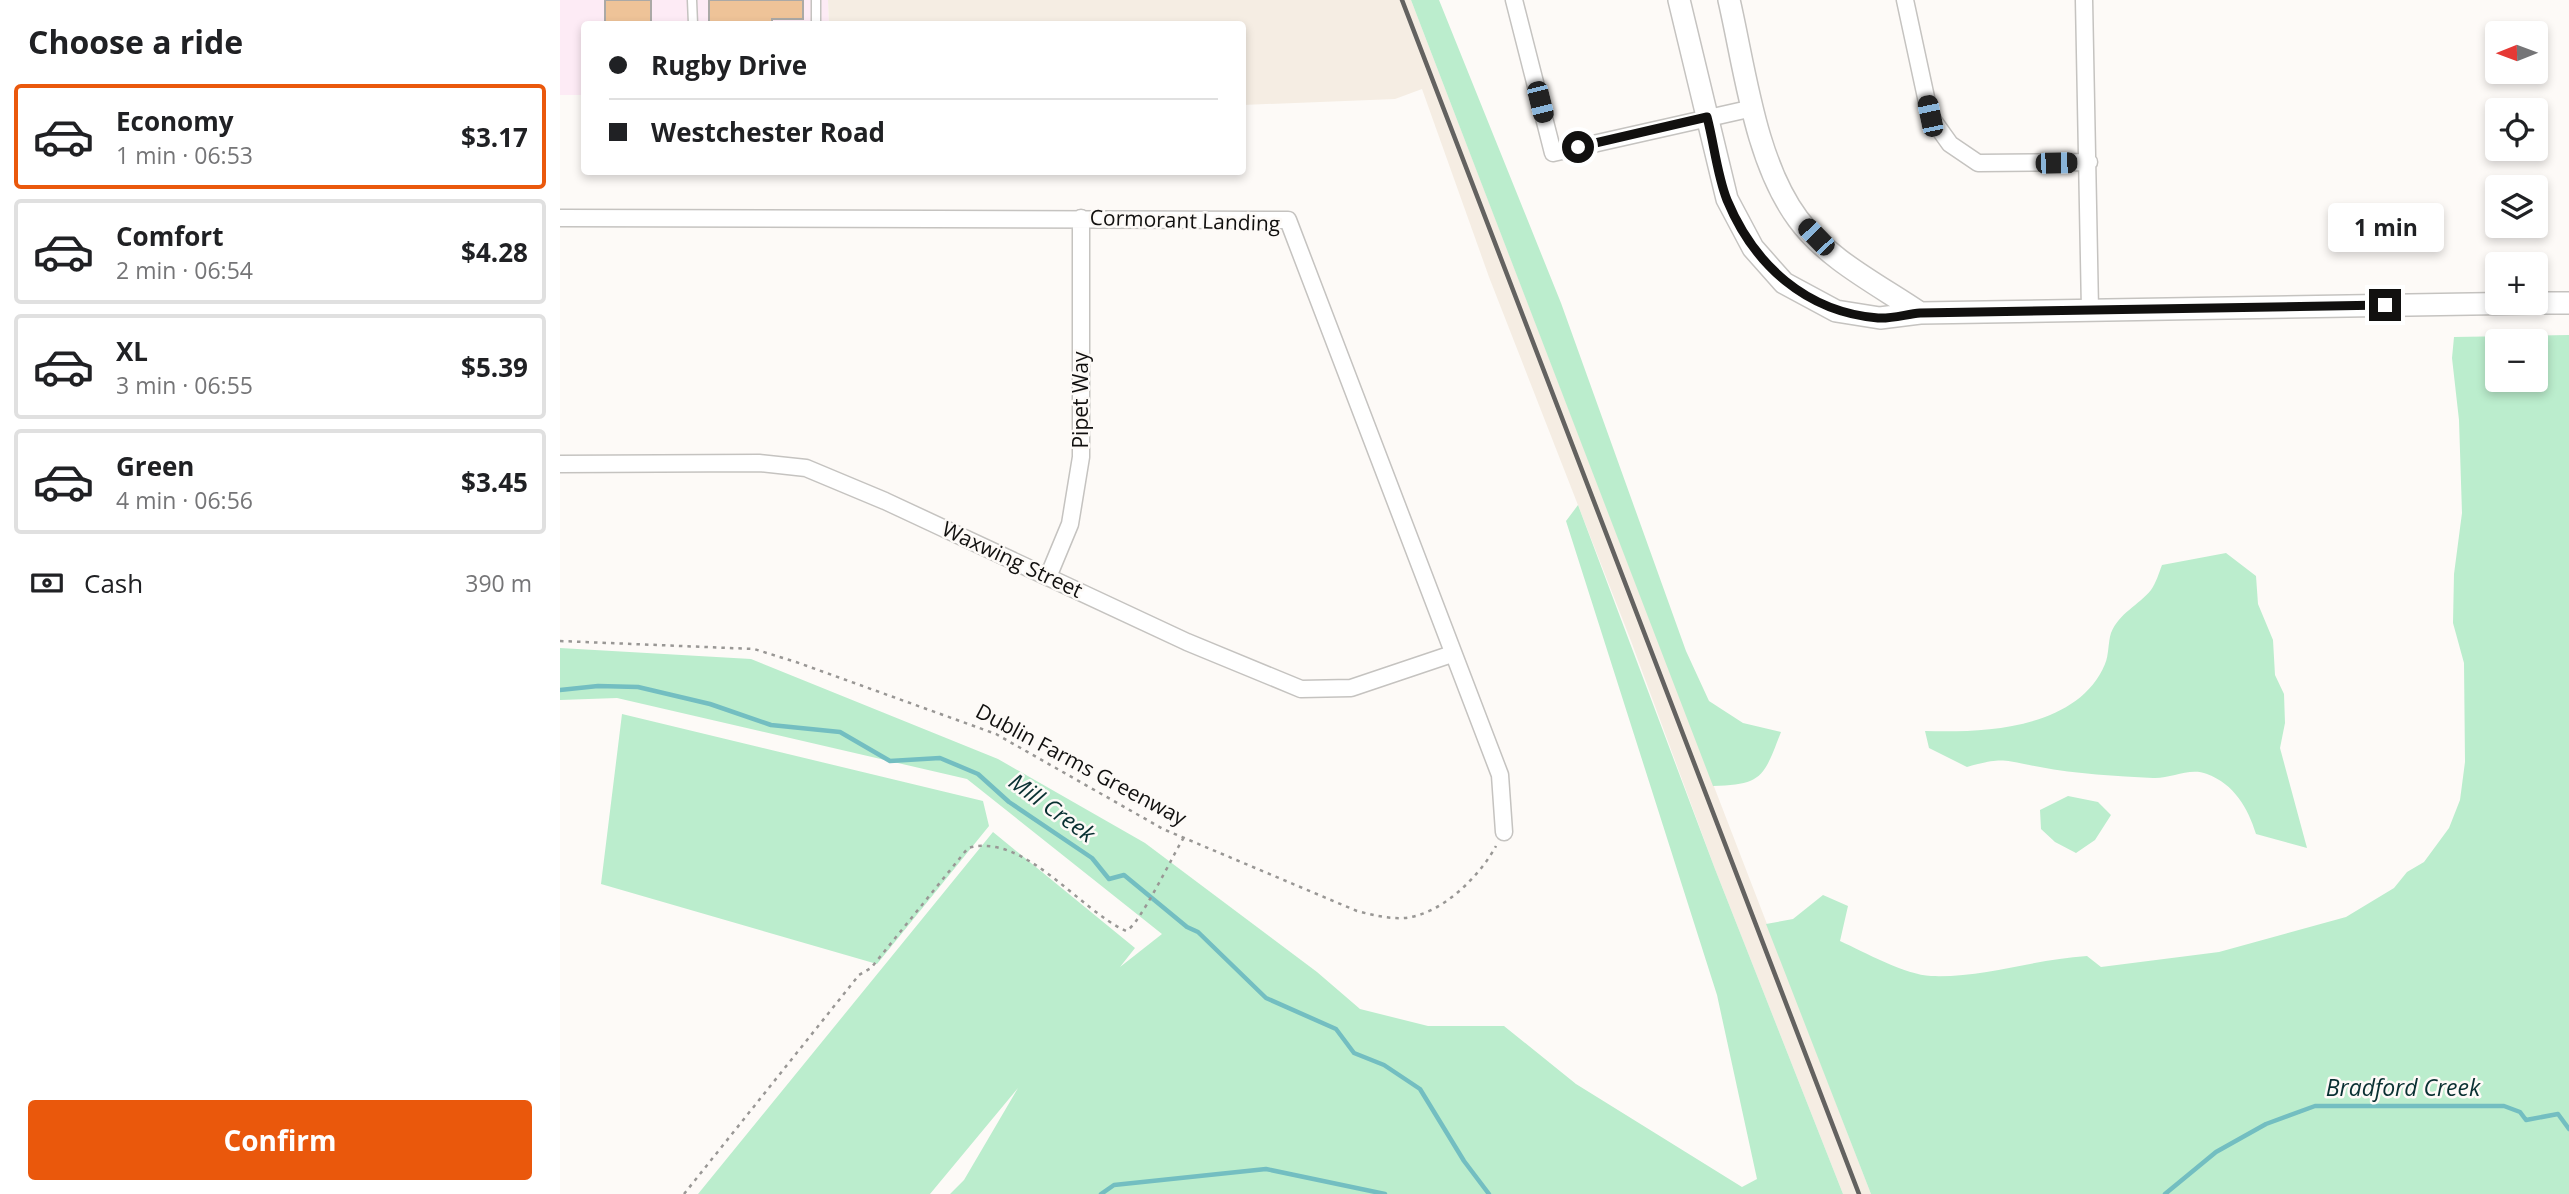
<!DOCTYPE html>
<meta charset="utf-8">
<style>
body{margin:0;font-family:"Open Sans",sans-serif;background:#f6f6f6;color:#202124;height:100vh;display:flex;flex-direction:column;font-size:26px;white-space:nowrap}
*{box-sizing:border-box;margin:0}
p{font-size:23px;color:#757577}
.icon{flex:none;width:38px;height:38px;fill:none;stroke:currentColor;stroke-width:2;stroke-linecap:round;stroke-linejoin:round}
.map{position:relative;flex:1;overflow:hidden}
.details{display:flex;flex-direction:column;background:#fff;width:560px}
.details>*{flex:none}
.guide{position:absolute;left:21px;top:21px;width:665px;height:154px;border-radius:7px;box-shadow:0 4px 10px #0003;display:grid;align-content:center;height:154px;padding:0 28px;background:#fff}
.needle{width:46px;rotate:269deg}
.controls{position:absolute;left:1925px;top:21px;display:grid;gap:14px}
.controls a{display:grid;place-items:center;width:63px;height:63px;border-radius:7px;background:#fff;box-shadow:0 4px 10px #0003;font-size:35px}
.end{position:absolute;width:32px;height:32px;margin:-16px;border:9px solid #11100f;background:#fff;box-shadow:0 0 0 4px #fff}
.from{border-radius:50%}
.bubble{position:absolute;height:49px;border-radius:7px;background:#fff;box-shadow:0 4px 10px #0003;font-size:23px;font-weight:700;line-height:49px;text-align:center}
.car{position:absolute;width:21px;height:42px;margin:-21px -10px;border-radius:9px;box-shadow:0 0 5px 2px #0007;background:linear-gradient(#222 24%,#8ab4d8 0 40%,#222 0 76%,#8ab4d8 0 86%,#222 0)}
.guide b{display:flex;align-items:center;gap:24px;height:66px;font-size:26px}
.guide b+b{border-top:2px solid #e0e0e0}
.guide i{width:18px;height:18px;background:#202124}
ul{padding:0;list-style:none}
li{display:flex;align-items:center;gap:21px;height:105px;margin:0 14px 10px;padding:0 14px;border:4px solid #e0e0e0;border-radius:7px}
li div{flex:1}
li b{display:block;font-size:26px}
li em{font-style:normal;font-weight:700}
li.on{border-color:#ea580c}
li>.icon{width:63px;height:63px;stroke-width:1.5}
h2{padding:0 28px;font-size:32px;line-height:84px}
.pay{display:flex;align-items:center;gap:18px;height:77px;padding:0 28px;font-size:26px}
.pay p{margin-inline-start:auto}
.cta{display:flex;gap:14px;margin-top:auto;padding:14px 28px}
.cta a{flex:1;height:80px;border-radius:7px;background:#ea580c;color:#fff;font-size:28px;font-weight:700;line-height:80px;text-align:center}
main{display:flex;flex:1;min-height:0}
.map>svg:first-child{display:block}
.commercial{fill:#fdebf5}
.built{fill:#f5ede3}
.green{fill:#bbedcd;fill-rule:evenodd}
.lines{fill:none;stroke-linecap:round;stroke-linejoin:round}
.stream{stroke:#73bec1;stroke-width:4.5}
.building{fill:#eec398;stroke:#aba9a6;stroke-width:2}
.service-casing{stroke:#c5c3c0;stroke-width:11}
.minor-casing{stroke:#c5c3c0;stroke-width:19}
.tertiary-casing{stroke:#c5c3c0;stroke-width:24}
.path{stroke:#999795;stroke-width:2.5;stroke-dasharray:3.5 5;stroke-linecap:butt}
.service{stroke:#fff;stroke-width:8}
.minor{stroke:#fff;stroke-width:16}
.tertiary{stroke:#fff;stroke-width:21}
.rail{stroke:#636260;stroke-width:4.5}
.route{stroke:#11100f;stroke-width:9}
.labels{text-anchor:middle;stroke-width:5;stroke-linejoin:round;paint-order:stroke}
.street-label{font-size:21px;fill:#11100f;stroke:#fdfaf7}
.water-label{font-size:23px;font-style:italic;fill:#093032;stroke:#fdfaf7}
</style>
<main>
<section class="details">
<h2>Choose a ride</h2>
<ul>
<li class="on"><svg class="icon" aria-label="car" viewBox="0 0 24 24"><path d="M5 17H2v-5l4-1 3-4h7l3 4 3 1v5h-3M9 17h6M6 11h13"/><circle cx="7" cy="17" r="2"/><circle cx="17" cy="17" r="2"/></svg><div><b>Economy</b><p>1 min · 06:53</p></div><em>$3.17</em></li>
<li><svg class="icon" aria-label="car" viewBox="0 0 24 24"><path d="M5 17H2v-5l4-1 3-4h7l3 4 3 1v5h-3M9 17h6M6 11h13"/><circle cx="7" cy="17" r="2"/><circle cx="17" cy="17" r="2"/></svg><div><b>Comfort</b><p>2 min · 06:54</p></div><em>$4.28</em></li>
<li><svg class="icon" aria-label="car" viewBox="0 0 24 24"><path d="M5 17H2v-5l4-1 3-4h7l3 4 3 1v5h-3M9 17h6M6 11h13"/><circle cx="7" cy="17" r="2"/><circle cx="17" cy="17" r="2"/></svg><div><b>XL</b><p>3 min · 06:55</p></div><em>$5.39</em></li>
<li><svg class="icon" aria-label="car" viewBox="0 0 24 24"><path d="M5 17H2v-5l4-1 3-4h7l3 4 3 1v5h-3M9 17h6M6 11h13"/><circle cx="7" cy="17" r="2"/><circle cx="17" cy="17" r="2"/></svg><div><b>Green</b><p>4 min · 06:56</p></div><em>$3.45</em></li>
</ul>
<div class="pay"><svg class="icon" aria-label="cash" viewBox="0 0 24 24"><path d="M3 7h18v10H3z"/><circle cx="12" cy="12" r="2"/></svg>Cash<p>390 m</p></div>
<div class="cta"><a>Confirm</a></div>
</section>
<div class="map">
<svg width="2009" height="1194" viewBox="0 0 2009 1194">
<rect width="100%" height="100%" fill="#fdfaf7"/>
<!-- commercial -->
<path class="commercial" d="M0,0H268L269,24H24V95H0Z"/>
<!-- built -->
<path class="built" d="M268,0H851L1311,1194H1283L1155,869L1071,641L929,277L862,89L835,99L683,105L682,24H269Z"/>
<!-- green -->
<path class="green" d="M851,0H879L1001,303L1126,651L1149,701L1183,723L1221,732C1204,776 1203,785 1153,786Z
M2009,335V1194H1311L1206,924L1233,919L1263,895L1288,906L1280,941C1304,952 1346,975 1371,976C1424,978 1475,959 1527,956L1541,967L1659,952L1786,917L1834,888L1847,872L1864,862L1889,828L1900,800L1905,762L1904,663L1893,623L1894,574L1902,513L1899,420L1892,358L1894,337ZM1937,341H1976V380H1937Z
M1018,505L1155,869L1283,1194H390L404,1180L458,1088L370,1194H138L433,832L575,948L560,967L602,934L407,779L57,698L0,700V648L191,659L438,759L585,843L757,972L800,1009L868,1026H944L1016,1084L1182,1187L1197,1179L1157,995L1006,521Z
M1666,553L1696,576L1698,604L1713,640L1715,675L1724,694L1725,723L1720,748L1747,848L1696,834C1688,808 1674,784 1647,774C1629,767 1611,779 1593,778C1557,776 1516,774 1480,767C1444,761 1445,756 1407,767L1369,748L1365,731C1424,733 1518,729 1545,664C1549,655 1548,642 1551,633C1559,613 1579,605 1591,590C1596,583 1599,573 1602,565Z
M62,714L423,801L429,826L317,964L41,884Z
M1508,796L1538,802L1551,815L1535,840L1516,853L1495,842L1481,829L1480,810Z"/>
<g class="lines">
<!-- stream -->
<path class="stream" d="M0,690L38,686L78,687L150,704L211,725L280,732L330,761L380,758L418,774L449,802L532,858L549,879L564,875L627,927L638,932L706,998L776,1029L794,1053L824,1065L860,1089L904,1161L929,1194
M541,1194L554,1185L706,1169L825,1194
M1605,1194L1656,1152L1706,1124L1755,1106H1944L1960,1112L1966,1120L1998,1114L2009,1129"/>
</g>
<!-- building -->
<path class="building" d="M45,0H91V24H45Z
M149,0H243V19H212V24H149Z"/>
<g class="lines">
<!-- service casing -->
<g class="service-casing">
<path id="service" d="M132,0L133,24
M256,0V24"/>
</g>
<!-- minor casing -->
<g class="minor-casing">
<path id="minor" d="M954,0L993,153L1193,108
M1345,0L1370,116L1390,144L1418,163L1529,162
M1524,0L1530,310
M0,218L728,220L940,775L944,832
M0,464L199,463L246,468L325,501L627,642L741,689L791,688L892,654
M488,577L510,524L521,457V218"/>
</g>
<!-- tertiary casing -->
<g class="tertiary-casing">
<path id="tertiary" d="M1119,0L1167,199L1193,248L1224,283L1276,311L1320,318L1360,313L1973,303
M1169,0C1185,69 1195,161 1238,219C1268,260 1319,285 1360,313
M1976,303H2009"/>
</g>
<!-- path -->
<path class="path" d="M0,641L194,649L236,662L436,734L603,829L797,911C813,915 828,919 845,918C882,914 919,877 936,846
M124,1194L299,975L311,968L408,848C464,832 518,909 566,931C579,926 613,855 624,837"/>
<!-- service -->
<use href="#service" class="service"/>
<!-- minor -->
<use href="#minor" class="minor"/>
<!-- tertiary -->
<use href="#tertiary" class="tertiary"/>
<!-- rail -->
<path class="rail" d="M842,0L1299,1194"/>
</g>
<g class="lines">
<!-- route -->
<path class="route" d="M1018,147L1147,117C1154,143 1157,175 1167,200C1194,265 1246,312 1318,318C1332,319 1347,314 1360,313L1825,305"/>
</g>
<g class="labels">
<!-- street labels -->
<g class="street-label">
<text transform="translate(625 221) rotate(2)" y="7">Cormorant Landing</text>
<text transform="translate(521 400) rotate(-90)" y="7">Pipet Way</text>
<text transform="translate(452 560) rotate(25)" y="7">Waxwing Street</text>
<text transform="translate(521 765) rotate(28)" y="7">Dublin Farms Greenway</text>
</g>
<!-- water labels -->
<g class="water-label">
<text transform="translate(492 808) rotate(36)" y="8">Mill Creek</text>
<text x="1843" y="1096">Bradford Creek</text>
</g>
</g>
</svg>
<div class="controls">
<a><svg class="needle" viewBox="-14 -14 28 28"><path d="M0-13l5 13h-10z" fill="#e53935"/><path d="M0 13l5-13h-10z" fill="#757577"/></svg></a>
<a><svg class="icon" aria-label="locate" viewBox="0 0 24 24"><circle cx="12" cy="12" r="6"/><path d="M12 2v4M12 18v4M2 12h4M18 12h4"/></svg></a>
<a><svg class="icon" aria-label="layers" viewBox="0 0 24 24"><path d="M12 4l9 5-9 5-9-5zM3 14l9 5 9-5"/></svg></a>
<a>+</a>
<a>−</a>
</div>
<i class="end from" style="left:1018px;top:147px"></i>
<i class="end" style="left:1825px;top:305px"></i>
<div class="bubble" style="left:1768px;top:203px;width:116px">1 min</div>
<i class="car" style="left:980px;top:102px;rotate:166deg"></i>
<i class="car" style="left:1370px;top:116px;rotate:348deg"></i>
<i class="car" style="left:1496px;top:163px;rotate:89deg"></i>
<i class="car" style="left:1256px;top:237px;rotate:316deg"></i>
<div class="guide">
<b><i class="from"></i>Rugby Drive</b>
<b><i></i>Westchester Road</b>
</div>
</div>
</main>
